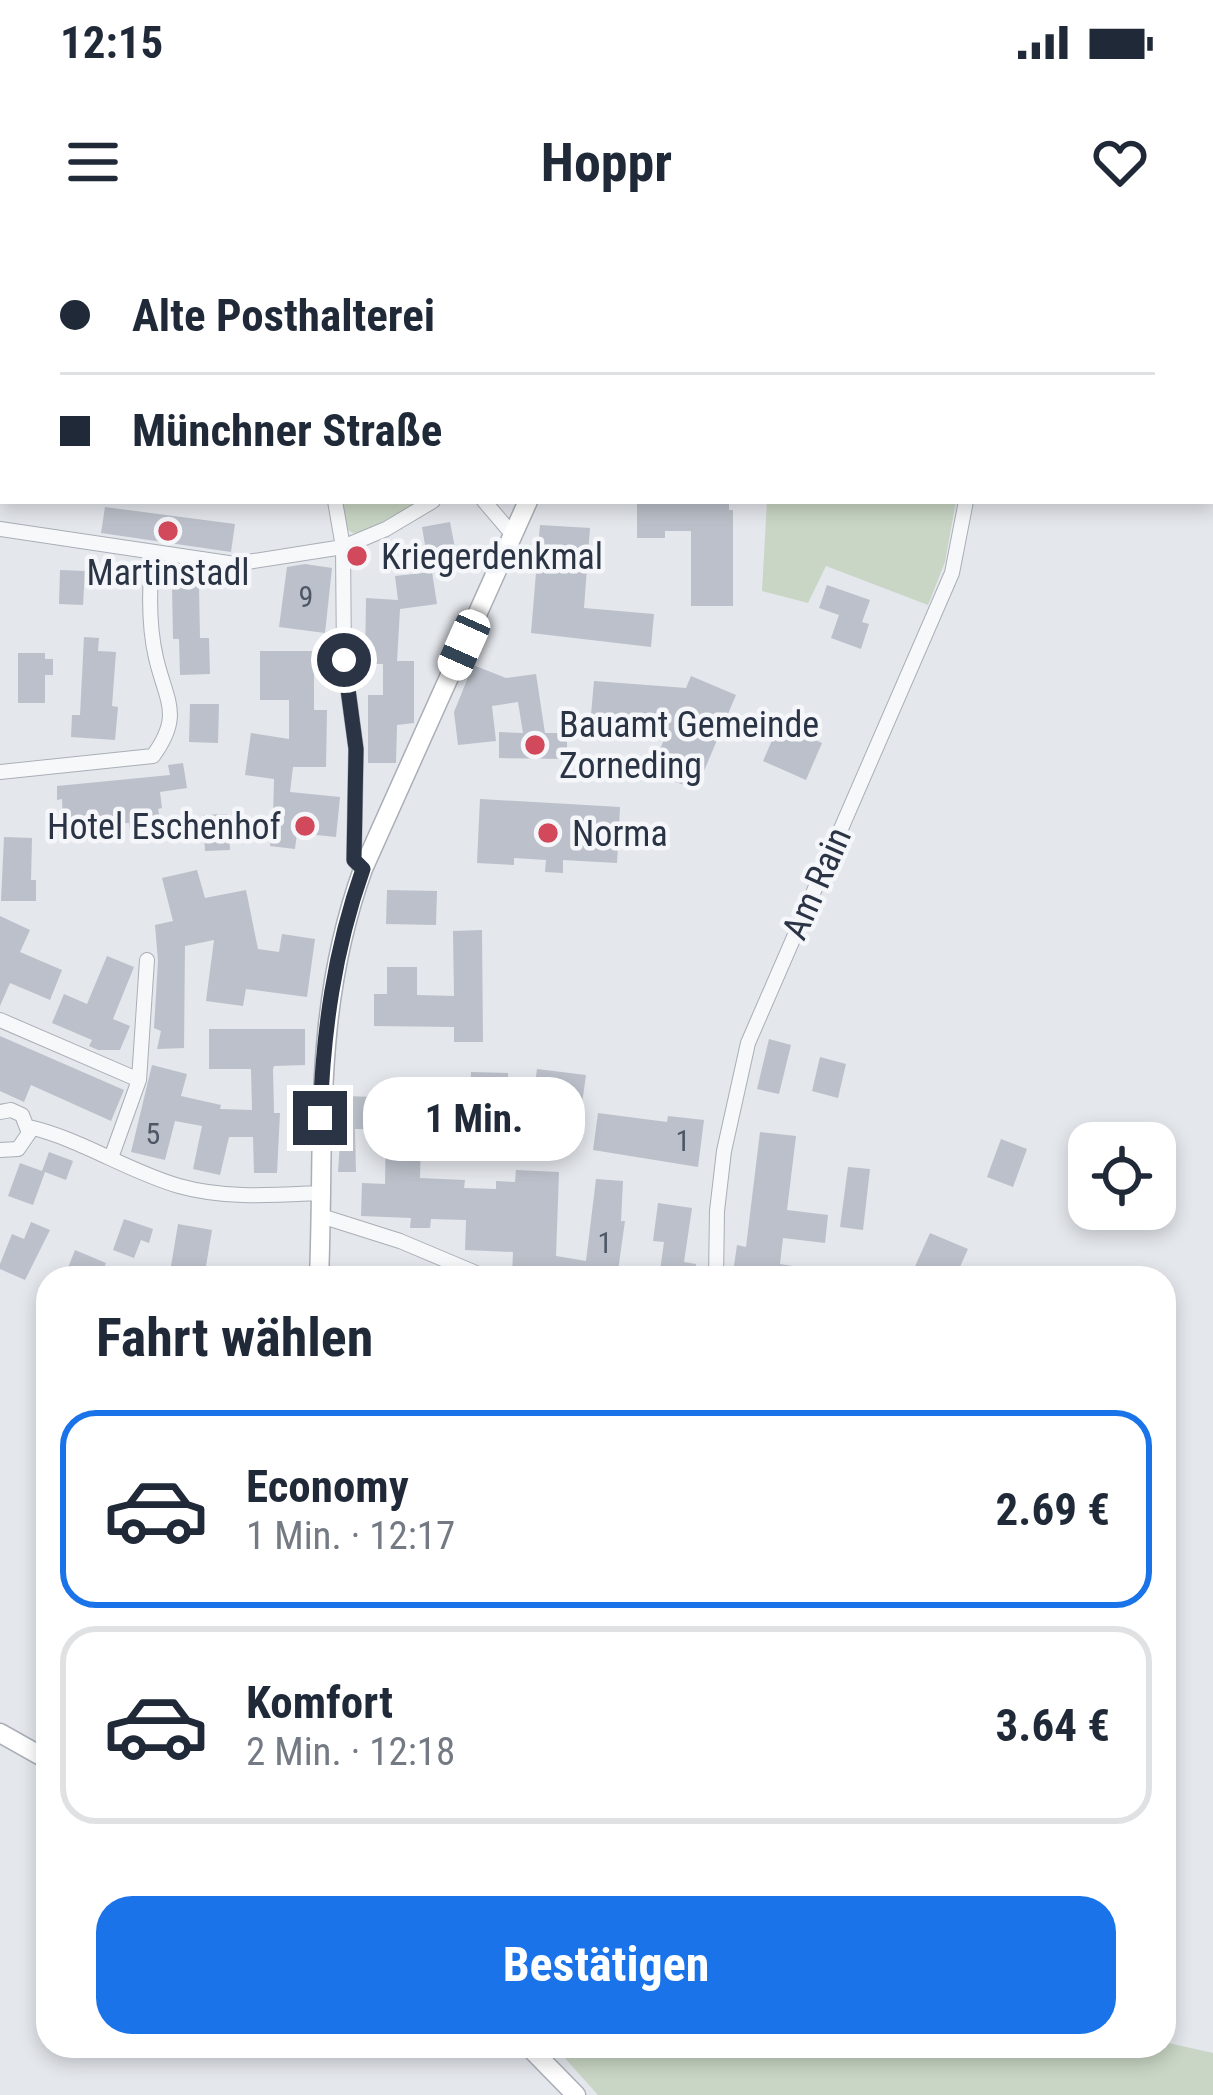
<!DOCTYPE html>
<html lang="de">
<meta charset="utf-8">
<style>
body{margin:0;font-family:"Roboto Condensed",sans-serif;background:#f2f2f3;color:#1f2937;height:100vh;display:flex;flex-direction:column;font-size:45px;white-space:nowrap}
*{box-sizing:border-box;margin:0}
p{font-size:39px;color:#747a83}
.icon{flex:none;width:66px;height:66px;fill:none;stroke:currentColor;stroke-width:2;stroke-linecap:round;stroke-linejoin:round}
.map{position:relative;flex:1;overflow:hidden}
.side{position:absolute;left:36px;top:1026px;width:1140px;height:792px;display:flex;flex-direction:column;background:#fff;border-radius:36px;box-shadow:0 6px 18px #0003}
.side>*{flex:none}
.top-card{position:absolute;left:0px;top:0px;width:1215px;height:264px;box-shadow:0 6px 18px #0003;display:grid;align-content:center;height:264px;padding:0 60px;background:#fff}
.tools{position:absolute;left:1068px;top:882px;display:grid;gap:24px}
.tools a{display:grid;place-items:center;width:108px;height:108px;border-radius:24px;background:#fff;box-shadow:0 6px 18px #0003;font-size:60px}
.end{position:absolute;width:54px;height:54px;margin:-27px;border:15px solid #2b3445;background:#fff;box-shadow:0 0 0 6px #fff}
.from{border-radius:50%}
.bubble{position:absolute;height:84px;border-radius:36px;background:#fff;box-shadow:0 6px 18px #0003;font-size:39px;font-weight:700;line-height:84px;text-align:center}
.car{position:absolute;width:36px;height:72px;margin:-36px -18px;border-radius:15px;box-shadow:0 0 9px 3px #0007;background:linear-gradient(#fff 24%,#345 0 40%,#fff 0 76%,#345 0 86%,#fff 0)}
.top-card b{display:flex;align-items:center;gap:42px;height:114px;font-size:45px}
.top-card b+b{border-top:3px solid #e0e1e3}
.top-card i{width:30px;height:30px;background:#1f2937}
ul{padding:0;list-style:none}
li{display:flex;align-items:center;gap:36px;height:198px;margin:0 24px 18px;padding:0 36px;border:6px solid #e0e1e3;border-radius:36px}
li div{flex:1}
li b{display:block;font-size:45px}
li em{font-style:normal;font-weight:700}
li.on{border-color:#1a73e8}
li>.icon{width:108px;height:108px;stroke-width:1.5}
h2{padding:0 60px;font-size:54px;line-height:144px}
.action{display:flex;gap:24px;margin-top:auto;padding:24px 60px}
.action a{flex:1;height:138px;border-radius:36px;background:#1a73e8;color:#fff;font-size:48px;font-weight:700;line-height:138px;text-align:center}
.status{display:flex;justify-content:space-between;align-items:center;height:84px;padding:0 60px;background:#fff;direction:ltr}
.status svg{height:33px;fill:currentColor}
header{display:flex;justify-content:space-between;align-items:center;height:156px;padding:0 60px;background:#fff;font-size:54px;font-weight:700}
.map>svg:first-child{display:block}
.green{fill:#c9d6c5}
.building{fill:#bbc0ca}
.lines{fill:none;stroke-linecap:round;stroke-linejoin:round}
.street-casing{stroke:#a9aeb7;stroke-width:16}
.secondary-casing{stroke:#a9aeb7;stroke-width:21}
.street{stroke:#f7f8fa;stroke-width:14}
.secondary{stroke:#fff;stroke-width:18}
.route{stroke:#2b3445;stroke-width:15}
.poi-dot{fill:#d1495b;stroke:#f4f6f9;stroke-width:4.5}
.labels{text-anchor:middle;stroke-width:9;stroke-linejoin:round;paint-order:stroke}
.number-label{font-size:30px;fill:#4f5766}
.poi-label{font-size:36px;fill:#2b3445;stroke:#f4f6f9;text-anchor:start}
.street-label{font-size:36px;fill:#2b3445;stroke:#f4f6f9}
</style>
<div class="status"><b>12:15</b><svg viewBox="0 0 49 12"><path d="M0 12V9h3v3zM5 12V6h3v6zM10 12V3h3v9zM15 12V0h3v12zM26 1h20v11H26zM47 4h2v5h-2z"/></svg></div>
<header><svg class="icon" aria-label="menu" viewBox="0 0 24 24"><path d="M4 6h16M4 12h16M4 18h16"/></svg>Hoppr<svg class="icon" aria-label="heart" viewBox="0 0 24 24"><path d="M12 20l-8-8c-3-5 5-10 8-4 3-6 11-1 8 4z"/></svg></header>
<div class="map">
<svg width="1213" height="1855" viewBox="0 0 1213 1855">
<rect width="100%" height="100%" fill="#e4e7ec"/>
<!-- green -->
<path class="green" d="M338,261H422L363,292L353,293L346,289Z
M767,261H956L945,322L928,365L826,326L808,363L762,351Z
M1164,1802L1213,1813V1855H598L554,1806H1164Z"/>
<!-- building -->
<path class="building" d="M637,261H729V270H733V366H691V291H665V298H637Z
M105,267L235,284L231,312L101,293Z
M450,282L456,313L427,317L422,287Z
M540,285L590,288L584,368L654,374L651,407L531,393Z
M305,324L332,328L325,393L279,387L287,327Z
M60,330L85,331L83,365L59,364Z
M432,332L437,364L400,369L397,421H414V483L397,485L396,523H368V455H383V424H365L366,358L398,360L395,336Z
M827,345L870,360L862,382L869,384L861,409L831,398L839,375L819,368Z
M172,346H199L200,398H209L210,434L180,435L179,399H173Z
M84,397L99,398L98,411L116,412L112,466L118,467L115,500L71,497L72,475H80Z
M260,411H314V470H327L326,527H293L290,552L340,557L336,597L297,593L295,609L270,606L271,598L257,597L259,577L273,579L274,539L245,535L251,493L289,499V460H260Z
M18,413H45V419H53V435H45V463H18Z
M473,425L506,438L536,434L545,493H567V519L499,518V492L523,493L518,462L492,466L496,501L458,505L454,472Z
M691,436L736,455L696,550L651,532L667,492L590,486L594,441L686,448Z
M190,464H219L218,503L189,502Z
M779,484L822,503L806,540L763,521Z
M183,523L187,548L160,552L162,568L158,569L160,578H156L157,586L130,590L129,583L88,585L89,600L64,601L62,559L57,560V546L170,535L168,525Z
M480,559L620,567L617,623L563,620V633L545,632L546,620L514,618V625L477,623Z
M228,574L230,610L205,611L203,575Z
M4,597L32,598L31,640H36V661H1Z
M197,630L205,658L246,650L258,709L279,712L282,694L315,699L307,757L246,749L243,766L206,761L214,700L185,706L184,808L157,809L161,791L154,788L158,721L155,685L173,681L162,638Z
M387,650L437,651L436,685L386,684Z
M0,676L30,690L20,712L62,730L50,760L10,743L0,766Z
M482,690L483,802H454V787L374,786V754H387V727H417V755L454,756L453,691Z
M107,716L134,727L113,779L130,786L120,810H98L89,806L92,800L52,783L64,754L87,764Z
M209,789H305V825L274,826L273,829L274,873H280L277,933H254L253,897H229L220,935L193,929L202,886L175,881L165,920L131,912L152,825L187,834L181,856L221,865L220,869L252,870L251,829H209Z
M0,796L124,850L111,881L31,845L24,862L0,851Z
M769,799L791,805L779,854L757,849Z
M820,817L846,824L838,858L812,851Z
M537,829L586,835L581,871L532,864Z
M471,832L508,833L507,873H514L513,910L454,909L455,871L470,872Z
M343,856L376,857L374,889H355L356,932H338Z
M598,873L667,882L668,876L704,880L698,927L593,910Z
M386,879L427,880V898H421L420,938L465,940L464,948L496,949V941L515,942L516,930L559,932L556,1016L586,1021L596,939L623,941L621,981H625L617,1038L512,1036L513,1012L465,1010L466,980L431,979L430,988H410L411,978L361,976L362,943L385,944Z
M760,892L796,896L787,970L828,975L825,1003L783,998L780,1024L824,1031V1038H766L767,1031L734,1026L737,1005L746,1007Z
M1001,899L1027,909L1013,947L987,937Z
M49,912L73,921L66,940L45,932L33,965L8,956L20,923L42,931Z
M848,927L870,929L863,990L840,987Z
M658,963L692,968L684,1022L696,1024L694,1038H659L664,1002L653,1001Z
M124,979L153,989L149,1003L141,1000L134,1018L113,1010Z
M31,982L50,990L25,1040L0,1029V1024L12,994L24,999Z
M178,984L212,990L204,1038H169Z
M930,993L968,1009L955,1038H923L912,1033Z
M75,1010L106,1023L100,1038H64Z"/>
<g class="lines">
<!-- street casing -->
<g class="street-casing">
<path id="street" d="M61,0L62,3
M226,0L227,3
M437,0L438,3
M973,0V3
M1212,125H1213
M335,261L343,307L344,420L356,509L354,620L363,629
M484,261L513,295
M0,289L235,324L343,307L386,289L433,261
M0,532L153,516C183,475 166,461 156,418C148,383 149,348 153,313
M0,780L139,840
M0,872L11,870L22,875L29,893L18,909L0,910
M29,887C81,899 127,931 179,946C224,959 275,955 321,953
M111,918L139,840L147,720
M321,976L400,1001L488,1038
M716,1038L717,971L724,911L748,803L952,333L966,261"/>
</g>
<!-- secondary casing -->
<g class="secondary-casing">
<path id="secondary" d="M640,3L641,0
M319,1038C325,892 312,771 363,629L528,261
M0,1493L48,1520
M528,1806L576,1855"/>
</g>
<!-- street -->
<use href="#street" class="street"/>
<!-- secondary -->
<use href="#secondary" class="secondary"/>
</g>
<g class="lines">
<!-- route -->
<path class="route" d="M320,878C323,792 334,711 363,629L354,620L356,509L344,420"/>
</g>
<!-- markers -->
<g class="poi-dot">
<circle cx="168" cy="291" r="12"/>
<circle cx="357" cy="316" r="12"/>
<circle cx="535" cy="505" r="12"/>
<circle cx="305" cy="586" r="12"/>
<circle cx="548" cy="593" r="12"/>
</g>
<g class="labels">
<!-- number labels -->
<g class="number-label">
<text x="306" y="367">9</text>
<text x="153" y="904">5</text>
<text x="683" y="911">1</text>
<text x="605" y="1013">1</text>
</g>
<!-- poi labels -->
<g class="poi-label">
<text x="381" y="329">Kriegerdenkmal</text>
<text x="168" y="345" text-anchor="middle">Martinstadl</text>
<text x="559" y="497">Bauamt Gemeinde<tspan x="559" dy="41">Zorneding</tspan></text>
<text x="281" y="599" text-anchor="end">Hotel Eschenhof</text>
<text x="572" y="606">Norma</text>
</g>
<!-- street labels -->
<g class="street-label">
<text transform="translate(816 643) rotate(-66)" y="13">Am Rain</text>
</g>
</g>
</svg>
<div class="tools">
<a><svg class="icon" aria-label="locate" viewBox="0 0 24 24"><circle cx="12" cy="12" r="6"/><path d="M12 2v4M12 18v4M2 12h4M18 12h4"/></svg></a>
</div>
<i class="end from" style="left:344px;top:420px"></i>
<i class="end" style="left:320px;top:878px"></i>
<div class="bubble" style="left:363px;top:837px;width:222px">1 Min.</div>
<i class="car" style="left:464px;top:405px;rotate:204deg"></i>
<div class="top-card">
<b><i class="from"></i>Alte Posthalterei</b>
<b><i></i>Münchner Straße</b>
</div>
<section class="side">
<h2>Fahrt wählen</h2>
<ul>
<li class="on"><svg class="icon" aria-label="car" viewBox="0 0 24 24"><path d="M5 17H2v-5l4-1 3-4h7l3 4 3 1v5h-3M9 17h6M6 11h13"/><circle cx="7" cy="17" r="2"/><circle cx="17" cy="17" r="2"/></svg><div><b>Economy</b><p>1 Min. · 12:17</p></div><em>2.69 €</em></li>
<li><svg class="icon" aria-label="car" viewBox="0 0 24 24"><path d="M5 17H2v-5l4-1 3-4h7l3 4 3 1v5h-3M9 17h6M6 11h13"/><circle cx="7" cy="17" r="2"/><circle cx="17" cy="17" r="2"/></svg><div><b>Komfort</b><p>2 Min. · 12:18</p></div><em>3.64 €</em></li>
</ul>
<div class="action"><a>Bestätigen</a></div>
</section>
</div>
